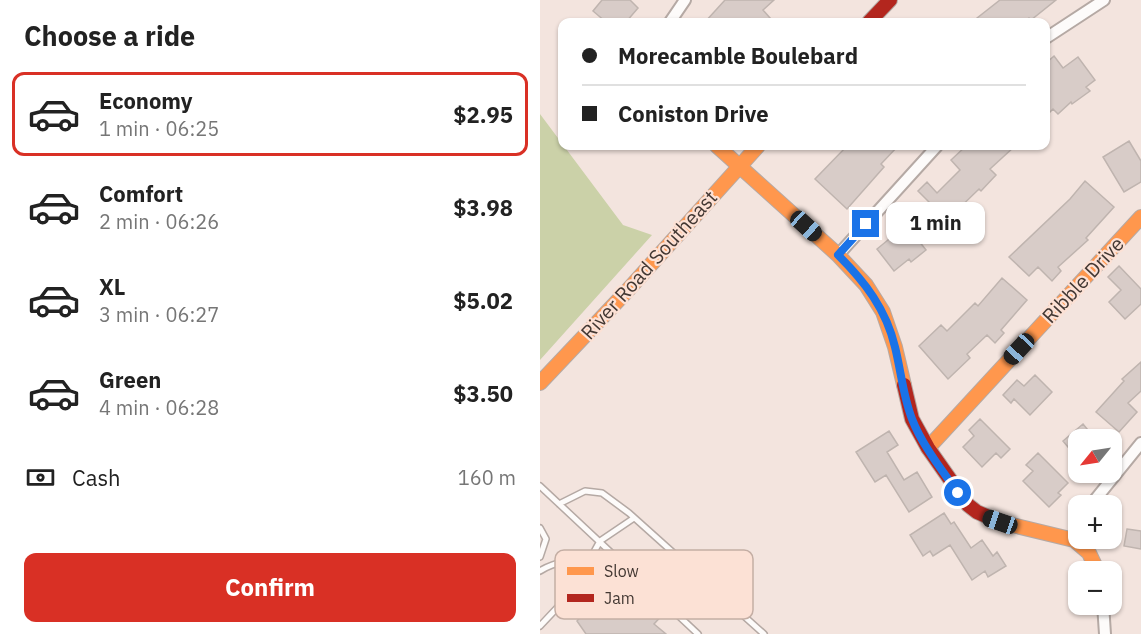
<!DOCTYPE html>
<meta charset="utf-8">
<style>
body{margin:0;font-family:"IBM Plex Sans",sans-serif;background:#f6f6f6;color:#222;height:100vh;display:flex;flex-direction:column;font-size:22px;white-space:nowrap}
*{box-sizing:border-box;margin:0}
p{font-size:20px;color:#767676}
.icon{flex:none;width:33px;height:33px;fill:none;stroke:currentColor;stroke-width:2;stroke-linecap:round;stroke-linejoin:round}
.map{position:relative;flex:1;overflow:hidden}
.sheet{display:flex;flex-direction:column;background:#fff;width:540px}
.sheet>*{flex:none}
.top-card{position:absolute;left:18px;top:18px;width:492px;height:132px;border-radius:12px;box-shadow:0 2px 4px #0004;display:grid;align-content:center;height:132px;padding:0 24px;background:#fff}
.needle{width:39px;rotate:240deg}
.fabs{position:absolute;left:528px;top:429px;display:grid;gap:12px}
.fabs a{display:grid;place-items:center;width:54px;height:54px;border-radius:12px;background:#fff;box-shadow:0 2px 4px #0004;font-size:30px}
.end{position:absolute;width:27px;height:27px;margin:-14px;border:8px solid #1a73e8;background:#fff;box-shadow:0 0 0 3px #fff}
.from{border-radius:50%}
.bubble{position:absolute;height:42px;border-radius:12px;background:#fff;box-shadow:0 2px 4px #0004;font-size:20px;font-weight:700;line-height:42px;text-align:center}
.car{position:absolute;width:18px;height:36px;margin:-18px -9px;border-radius:8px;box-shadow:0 0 4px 2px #0007;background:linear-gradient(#222 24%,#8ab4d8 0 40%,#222 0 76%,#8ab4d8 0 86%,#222 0)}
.top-card b{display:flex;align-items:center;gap:21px;height:57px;font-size:22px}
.top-card b+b{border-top:2px solid #e0e0e0}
.top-card i{width:15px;height:15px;background:#222}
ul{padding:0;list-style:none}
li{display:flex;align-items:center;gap:18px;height:84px;margin:0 12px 9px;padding:0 12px;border:3px solid transparent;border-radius:12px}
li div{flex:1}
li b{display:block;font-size:22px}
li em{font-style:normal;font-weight:700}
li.selected{border-color:#d93025}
li>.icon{width:54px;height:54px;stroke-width:1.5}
h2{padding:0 24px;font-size:27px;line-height:72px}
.pay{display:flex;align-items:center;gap:15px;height:66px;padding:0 24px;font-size:22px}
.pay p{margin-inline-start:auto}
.cta{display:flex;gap:12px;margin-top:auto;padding:12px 24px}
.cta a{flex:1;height:69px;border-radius:12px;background:#d93025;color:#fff;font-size:24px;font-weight:700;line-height:69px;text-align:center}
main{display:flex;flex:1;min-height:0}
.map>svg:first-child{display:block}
.park{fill:#cbd1a8}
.building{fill:#d8ccc8;stroke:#bfb4af;stroke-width:1.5}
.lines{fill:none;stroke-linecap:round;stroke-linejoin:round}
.lane-casing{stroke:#b5a9a4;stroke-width:8}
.street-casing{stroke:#b5a9a4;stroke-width:14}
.slow-casing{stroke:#b5a9a4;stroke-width:16}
.jam-casing{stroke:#b5a9a4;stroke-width:16}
.lane{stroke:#fdfbfa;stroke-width:5}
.street{stroke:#fdfbfa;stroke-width:10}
.slow{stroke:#ff974d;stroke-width:14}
.jam{stroke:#b3261e;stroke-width:14}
.route{stroke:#1a73e8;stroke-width:8}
.labels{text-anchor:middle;stroke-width:4.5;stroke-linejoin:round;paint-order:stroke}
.street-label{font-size:20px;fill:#433833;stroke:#fce1d5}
.key{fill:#fce1d5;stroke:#c4aea4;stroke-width:1.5}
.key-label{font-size:16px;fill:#433833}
</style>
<main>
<section class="sheet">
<h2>Choose a ride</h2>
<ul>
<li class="selected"><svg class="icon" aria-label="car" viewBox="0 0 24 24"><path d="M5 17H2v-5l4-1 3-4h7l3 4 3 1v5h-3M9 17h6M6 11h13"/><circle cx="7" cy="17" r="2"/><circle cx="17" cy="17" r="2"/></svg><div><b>Economy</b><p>1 min · 06:25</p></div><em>$2.95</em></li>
<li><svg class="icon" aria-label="car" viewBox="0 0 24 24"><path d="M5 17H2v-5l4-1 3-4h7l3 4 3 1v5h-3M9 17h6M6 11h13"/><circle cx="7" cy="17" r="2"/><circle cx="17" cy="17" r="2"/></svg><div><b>Comfort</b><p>2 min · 06:26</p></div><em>$3.98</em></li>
<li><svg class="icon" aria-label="car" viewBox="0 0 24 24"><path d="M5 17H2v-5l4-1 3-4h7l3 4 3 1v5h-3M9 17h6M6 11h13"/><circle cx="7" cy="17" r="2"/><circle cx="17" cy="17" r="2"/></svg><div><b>XL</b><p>3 min · 06:27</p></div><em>$5.02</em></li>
<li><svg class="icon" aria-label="car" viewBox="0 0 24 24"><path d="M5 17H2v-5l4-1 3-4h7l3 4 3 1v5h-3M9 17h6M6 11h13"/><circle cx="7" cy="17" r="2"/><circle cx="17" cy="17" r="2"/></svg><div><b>Green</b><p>4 min · 06:28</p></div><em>$3.50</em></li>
</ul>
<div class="pay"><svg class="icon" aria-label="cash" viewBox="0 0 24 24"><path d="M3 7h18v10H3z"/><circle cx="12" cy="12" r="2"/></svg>Cash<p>160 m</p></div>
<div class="cta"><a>Confirm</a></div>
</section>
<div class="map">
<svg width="601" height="634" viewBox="0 0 601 634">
<rect width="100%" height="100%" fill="#f3e4de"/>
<!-- park -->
<path class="park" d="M0,114L83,225L112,235L0,360Z"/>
<!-- building -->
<path class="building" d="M62,0H90L98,8L86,22H66L53,11Z
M185,0H234L223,10L230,18L225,22H165Z
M460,0H516L491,20L489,18L483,22H432Z
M514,56L523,68L538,57L555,80L546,87L550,91L532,104L531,102L518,114L513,109L506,116V63Z
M589,141L601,161V182L584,192L563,157Z
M307,146H358L341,164L344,167L307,209L275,179Z
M426,146H475L450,169L456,175L441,191L439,189L407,220L378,191L387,182L397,193L420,170L411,160Z
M545,181L574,207L546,238L548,240L518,267L521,271L512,281L498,267L489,276L469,257L530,199Z
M359,216L386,250L371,262L369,259L354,271L337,249L354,235L347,226Z
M579,266L601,289V304L585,319L569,302L581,290L568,277Z
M462,278L487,300L461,330L464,333L455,343L447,335L427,354L430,358L408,379L379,346L401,325L407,331L435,303L438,306Z
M601,362V391L588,403L597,412L579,432L556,412L584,381L582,379Z
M495,375L512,392L490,415L474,399L471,403L463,395L477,380L484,386Z
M440,419L470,449L461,458L456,453L442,467L423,447L434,436L429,430Z
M543,424L556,440H538V459L523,441Z
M349,431L358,445L347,452L364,480L377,472L392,497L369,512L346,475L335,482L316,452Z
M498,453L528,483L518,493L521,495L509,507L483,481L493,471L486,465Z
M404,513L411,524L414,522L431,548L442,540L453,556L457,552L466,566L448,577L445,571L432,580L410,545L393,556L390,551L383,556L370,535Z
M587,529L601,531V549L584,546Z
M72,578L104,603L110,595L125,609L126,611L114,624L126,634H46L37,621Z"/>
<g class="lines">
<!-- lane casing -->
<g class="lane-casing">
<path id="lane" d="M0,486L158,634
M19,504L45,491L62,493L89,513L224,634
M0,528L6,539L0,557
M0,571C16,561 31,560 49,561
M0,626L32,592L60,541L94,518"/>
</g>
<!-- street casing -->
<g class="street-casing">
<path id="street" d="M130,22L145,0
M506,38L564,0
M298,255L397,146
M550,506L601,443
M534,540L538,527
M563,604L565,634"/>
</g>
<!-- slow casing -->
<g class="slow-casing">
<path id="slow" d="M177,146L298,255L326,285L343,312L355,347L364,385
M0,383L87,291L218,146
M388,448L601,217
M451,518L460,522L534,540L549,553L558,572"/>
</g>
<!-- jam casing -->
<g class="jam-casing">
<path id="jam" d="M329,22L350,0
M364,385L372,419L388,448L428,505L437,512L451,518"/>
</g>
<!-- lane -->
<use href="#lane" class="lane"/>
<!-- street -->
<use href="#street" class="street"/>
<!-- slow -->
<use href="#slow" class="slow"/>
<!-- jam -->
<use href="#jam" class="jam"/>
</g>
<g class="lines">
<!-- route -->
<path class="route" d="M326,224L298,255C325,282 346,309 355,347C361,371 363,396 372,419C382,445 402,470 418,493"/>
</g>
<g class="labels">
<!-- street labels -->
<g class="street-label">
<text transform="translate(109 265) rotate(-48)" y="7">River Road Southeast</text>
<text transform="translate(543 280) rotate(-47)" y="7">Ribble Drive</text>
</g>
</g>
<!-- legend -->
<rect x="15" y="550" width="198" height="69" rx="9" class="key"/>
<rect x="27" y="567" width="27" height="8" fill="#ff974d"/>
<rect x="27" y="594" width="27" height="8" fill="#b3261e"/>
<g class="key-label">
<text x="64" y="577">Slow</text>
<text x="64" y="604">Jam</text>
</g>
</svg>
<div class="fabs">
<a><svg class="needle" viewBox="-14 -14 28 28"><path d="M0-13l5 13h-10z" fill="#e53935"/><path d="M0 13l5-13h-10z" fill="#767676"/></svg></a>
<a>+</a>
<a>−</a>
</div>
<i class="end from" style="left:418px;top:493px"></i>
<i class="end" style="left:326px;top:224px"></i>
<div class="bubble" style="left:346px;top:202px;width:99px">1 min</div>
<i class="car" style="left:266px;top:226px;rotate:132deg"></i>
<i class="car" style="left:479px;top:349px;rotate:223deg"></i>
<i class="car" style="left:460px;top:522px;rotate:289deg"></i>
<div class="top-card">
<b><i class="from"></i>Morecamble Boulebard</b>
<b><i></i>Coniston Drive</b>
</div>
</div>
</main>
